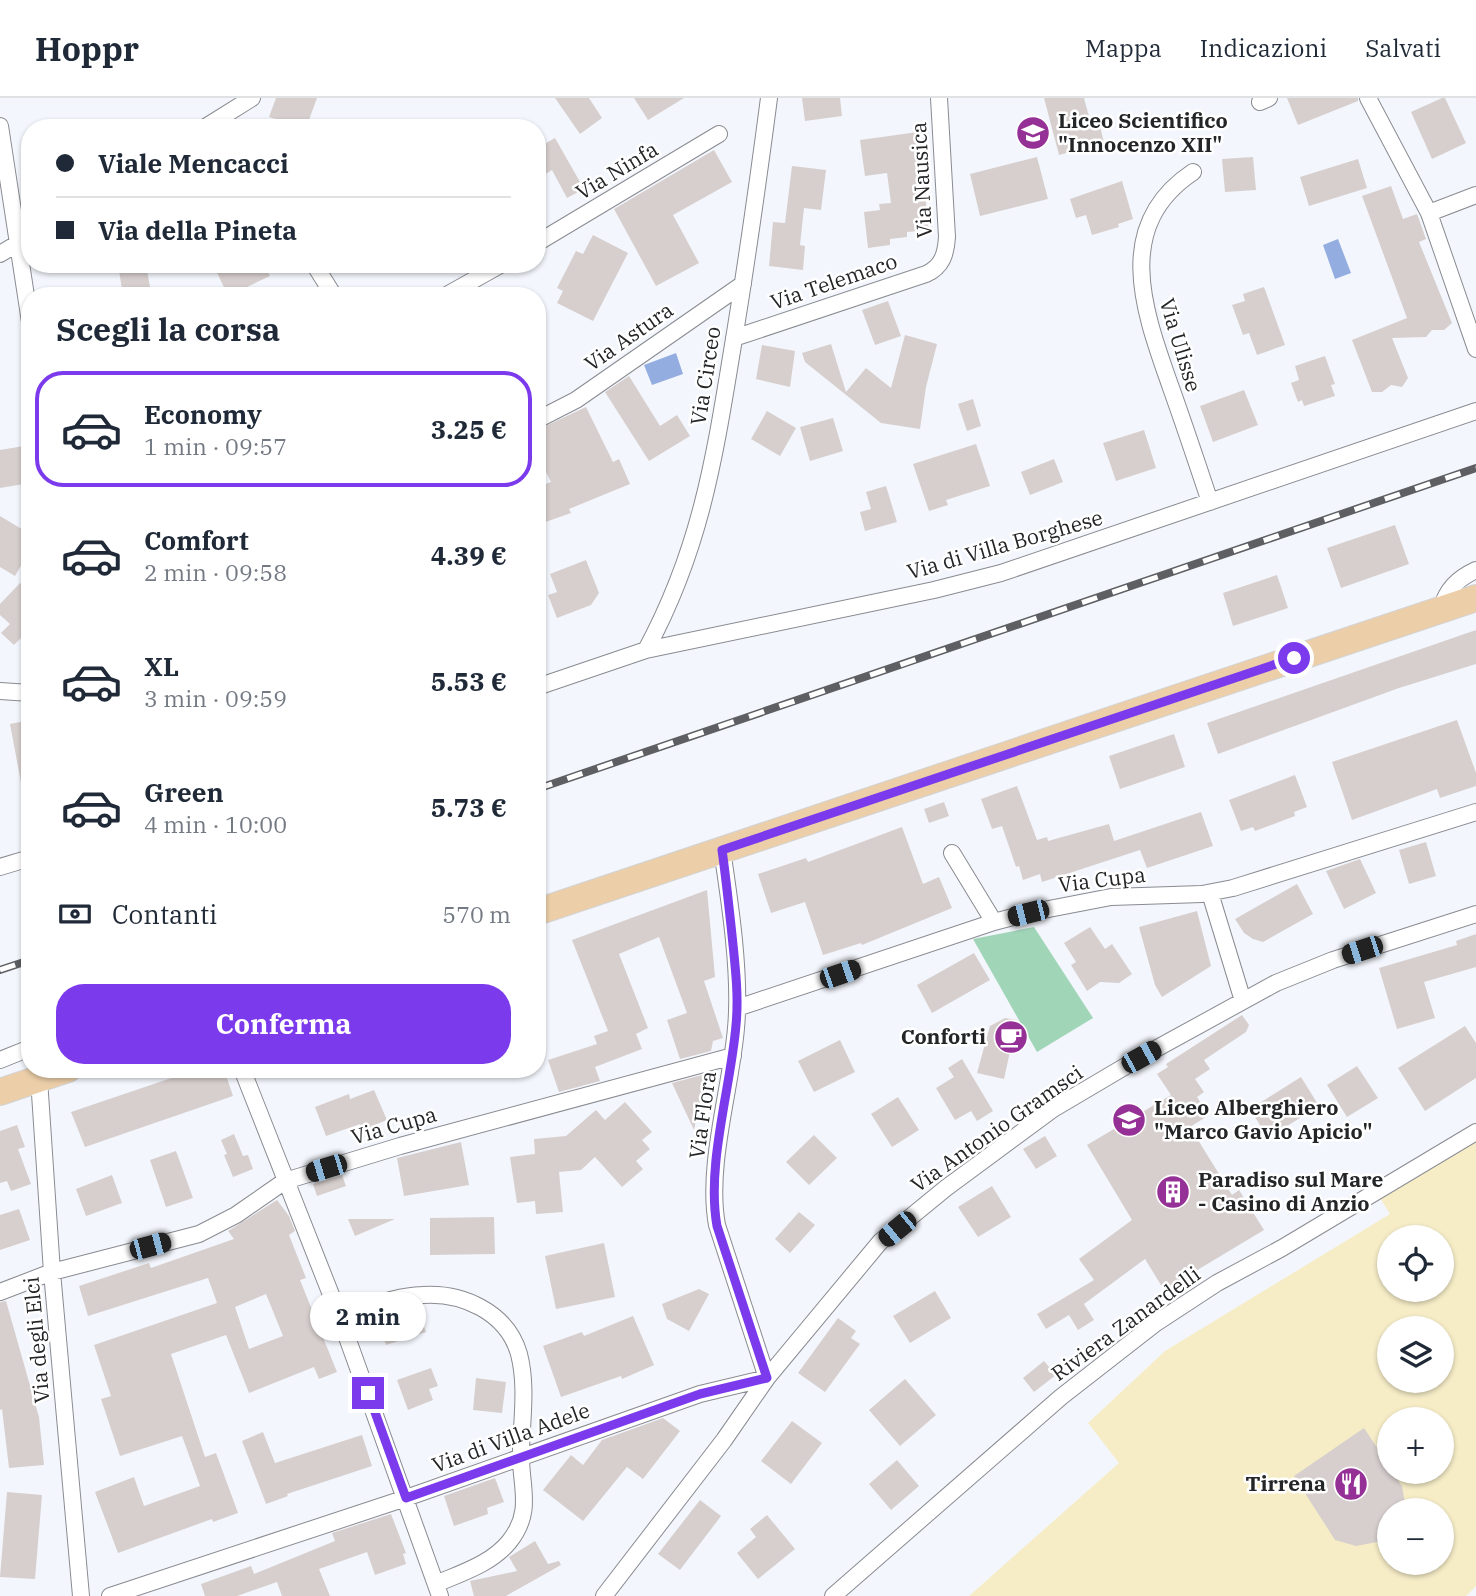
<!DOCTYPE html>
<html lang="it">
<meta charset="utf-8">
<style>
body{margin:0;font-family:"IBM Plex Serif",serif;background:#f2f2f3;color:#1f2937;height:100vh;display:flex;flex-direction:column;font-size:26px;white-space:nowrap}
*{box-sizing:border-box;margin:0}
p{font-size:23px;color:#747a83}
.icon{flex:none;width:38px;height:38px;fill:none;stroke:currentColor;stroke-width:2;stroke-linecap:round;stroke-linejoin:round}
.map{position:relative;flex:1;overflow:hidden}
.drawer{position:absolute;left:21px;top:189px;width:525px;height:791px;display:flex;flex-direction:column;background:#fff;border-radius:28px;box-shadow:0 2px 5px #0004}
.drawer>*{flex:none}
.hud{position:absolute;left:21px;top:21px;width:525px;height:154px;border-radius:28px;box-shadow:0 2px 5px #0004;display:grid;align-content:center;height:154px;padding:0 35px;background:#fff}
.buttons{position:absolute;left:1377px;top:1127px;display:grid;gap:14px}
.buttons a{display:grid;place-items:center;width:77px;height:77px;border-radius:50%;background:#fff;box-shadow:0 2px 5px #0004;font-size:35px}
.end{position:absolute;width:32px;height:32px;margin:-16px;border:9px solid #7c3aed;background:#fff;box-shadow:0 0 0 4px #fff}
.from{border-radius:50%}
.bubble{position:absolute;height:49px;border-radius:24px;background:#fff;box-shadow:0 2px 5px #0004;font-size:23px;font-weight:700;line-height:49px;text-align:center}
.car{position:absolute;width:21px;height:42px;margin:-21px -10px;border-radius:9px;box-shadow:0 0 5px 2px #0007;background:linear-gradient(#222 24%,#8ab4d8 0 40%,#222 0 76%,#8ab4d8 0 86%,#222 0)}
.hud b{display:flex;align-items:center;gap:24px;height:66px;font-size:26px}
.hud b+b{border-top:2px solid #e0e1e3}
.hud i{width:18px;height:18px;background:#1f2937}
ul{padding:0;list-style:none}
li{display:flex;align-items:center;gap:21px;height:116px;margin:0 14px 10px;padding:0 21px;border:4px solid transparent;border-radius:28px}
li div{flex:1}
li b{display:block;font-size:26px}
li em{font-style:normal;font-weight:700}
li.selected{border-color:#7c3aed}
li>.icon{width:63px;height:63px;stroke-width:1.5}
h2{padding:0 35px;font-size:32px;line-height:84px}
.pay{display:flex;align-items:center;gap:18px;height:77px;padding:0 35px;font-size:26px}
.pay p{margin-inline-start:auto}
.button{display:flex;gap:14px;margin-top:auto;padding:14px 35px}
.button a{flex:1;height:80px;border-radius:28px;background:#7c3aed;color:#fff;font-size:28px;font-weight:700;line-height:80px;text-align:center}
header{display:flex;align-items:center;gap:42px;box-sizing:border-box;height:98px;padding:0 35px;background:#fff;border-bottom:2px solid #e0e1e3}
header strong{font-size:33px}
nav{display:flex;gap:38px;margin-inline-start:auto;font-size:24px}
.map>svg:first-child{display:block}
.green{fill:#a1d5b8}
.sand{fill:#f6edc7;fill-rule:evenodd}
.water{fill:#94ade1}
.building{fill:#d7cfce;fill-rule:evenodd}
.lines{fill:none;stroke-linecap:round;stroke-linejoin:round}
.street-casing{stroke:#898b91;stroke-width:18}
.primary-casing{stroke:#d3d3d4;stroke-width:28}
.street{stroke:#fff;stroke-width:16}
.primary{stroke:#eccea9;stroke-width:26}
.rail-casing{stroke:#5d5f62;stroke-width:8}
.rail{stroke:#fff;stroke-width:5;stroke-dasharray:16;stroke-linecap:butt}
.route{stroke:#7c3aed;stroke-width:9}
.labels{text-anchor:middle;stroke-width:5;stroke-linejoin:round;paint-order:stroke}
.poi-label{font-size:21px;font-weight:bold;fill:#242527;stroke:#fff;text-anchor:start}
.street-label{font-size:21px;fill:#242527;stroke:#fff}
</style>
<header>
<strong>Hoppr</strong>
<nav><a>Mappa</a><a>Indicazioni</a><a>Salvati</a></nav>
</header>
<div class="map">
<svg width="1476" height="1498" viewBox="0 0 1476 1498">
<rect width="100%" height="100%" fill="#f3f6fc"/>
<!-- green -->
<path class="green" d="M1034,829L1093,920L1037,954L973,841Z"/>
<!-- sand -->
<path class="sand" d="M1476,1044V1488L1466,1498H969L1119,1365L1088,1325L1165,1253L1390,1116L1380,1100ZM1390,1139H1442V1192H1390ZM1390,1230H1442V1283H1390ZM1390,1321H1442V1374H1390ZM1390,1412H1442V1465H1390Z"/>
<!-- water -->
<path class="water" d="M1338,141L1351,175L1335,181L1323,147Z
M676,255L683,276L652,287L644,267Z"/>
<!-- building -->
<path class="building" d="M276,0H317L306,30L269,19Z
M555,0H589L602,20L580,36Z
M634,0H684L648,22Z
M802,0H840L842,18L805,23Z
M1044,0H1084L1091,26L1099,24L1104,45L1059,57Z
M1287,0H1358V3L1298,27Z
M1442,0H1445L1466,45L1432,61L1411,14Z
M918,34L929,132L907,134V139L890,141V147L868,150L864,114L880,112L879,106L891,105L887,75L865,78L860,42Z
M555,40L584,91L567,100L552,72L537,81V50Z
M714,52L732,84L673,117L699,165L656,188L614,111Z
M1037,59L1048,101L980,118L970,76Z
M1253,59L1256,92L1225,94L1222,61Z
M1358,61L1367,90L1309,108L1300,79Z
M792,68L826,72L821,112L804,110L800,147L805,148L803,172L769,168L773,124L785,125Z
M1122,83L1133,121L1118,126L1119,129L1092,137L1086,117L1076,120L1070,101Z
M1391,88L1403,121L1417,116L1426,141L1419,144L1452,225L1444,232H1432L1426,239L1392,240L1408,280L1402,289L1391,287L1382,294H1372L1352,242L1407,220L1362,98Z
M593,137L628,155L593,223L557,205L563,193L557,190L576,153L583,156Z
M118,166H146L151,195L123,198Z
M213,166H264L270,178L228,198Z
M1264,189L1285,247L1257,257L1249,235L1243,237L1232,207L1245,203L1243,196Z
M888,203L901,238L875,247L862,212Z
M905,237L937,246L926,289L920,331L881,325L805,264L802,255L831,246L846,294L866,270L891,290Z
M762,247L795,253L790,289L756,281Z
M1325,258L1335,286L1331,287L1335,298L1304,308L1302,302L1298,304L1291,285L1299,282L1295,268Z
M629,278L660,328L677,317L690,338L649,363L605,294Z
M1244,292L1258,327L1213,344L1200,308Z
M973,301L981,328L967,333L958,306Z
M586,309L613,364L619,361L630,386L569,411L571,415L537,427V389L551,384L537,356V332Z
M767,313L796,330L780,358L751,341Z
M833,320L843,353L810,363L800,329Z
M1144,332L1156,370L1116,383L1103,345Z
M976,346L990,388L946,402L948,407L929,413L913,366Z
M30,347V385L0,390V352Z
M1054,361L1063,384L1030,397L1021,374Z
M886,388L897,424L865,433L860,414L871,411L866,394Z
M0,418L30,436V452L15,478L0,469Z
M1395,427L1409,466L1341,490L1327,450Z
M586,462L599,495L591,507L557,520L548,497L557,494L550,476Z
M1277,477L1288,510L1233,528L1223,495Z
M20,485L30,494V531L14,547L1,535L10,526L0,517V506Z
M1476,532V566L1399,590L1218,656L1207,625Z
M30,622V690H22L10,626Z
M1457,622L1476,675V688L1440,700L1437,691L1352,722L1332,664Z
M1174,636L1185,669L1120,691L1109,658Z
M1295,677L1307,709L1294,714L1295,718L1255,733L1253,729L1241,733L1229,702Z
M1017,688L1037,742L1047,739L1048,743L1109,726L1114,743L1201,714L1213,748L1147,770L1140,752L1042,784L1040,776L1023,782L1019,768L1016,769L1002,728L992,731L981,701Z
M944,704L949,718L929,725L924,711Z
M902,729L923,786L939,779L952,810L862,847L861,845L823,857L805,804L771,815L758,776L806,760L808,764Z
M1426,744L1436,778L1409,786L1399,752Z
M1360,761L1376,795L1344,811L1326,773Z
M1297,786L1313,816L1263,844L1253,841L1244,835L1235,821Z
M707,792L715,879L704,883L723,940L713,943L711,953L680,961L667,922L687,915L659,839L619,856L648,930L636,936L642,951L595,969L600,983L559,994L548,962L597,946L594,938L608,933L572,842Z
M1197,813L1211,868L1162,899L1155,887L1139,829Z
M1090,829L1105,851L1112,846L1132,876L1119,885L1100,884L1087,893L1071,867L1076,864L1064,845Z
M1476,836V869L1424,884L1435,920L1397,931L1379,870L1457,847L1456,843Z
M974,855L990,882L932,915L917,887Z
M1242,917L1249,927L1246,934L1204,962L1210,971L1195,981L1204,994L1197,999L1209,1017L1190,1029L1232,1097L1239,1092L1264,1132L1164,1192L1145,1161L1084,1206L1094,1222L1078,1232L1069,1217L1046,1231L1037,1216L1094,1182L1079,1161L1132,1122L1087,1047L1171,997L1157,976L1168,969L1166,966Z
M1005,920L1017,922L1004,981L977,975L990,928Z
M1465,928L1476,945V980L1425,1013L1398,970Z
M840,942L855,974L814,994L798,963Z
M962,961L993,1013L977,1023L971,1013L955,1022L936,990L954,979L948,970Z
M1357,968L1378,1000L1347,1019L1327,987Z
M198,971H224L233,998L85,1049L71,1014Z
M706,976L694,1032L672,985Z
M1301,979L1319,1008L1268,1040L1250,1011Z
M374,992L387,1022L362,1032L360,1026L326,1038L315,1009L349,996L350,1001Z
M898,999L919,1032L892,1049L871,1016Z
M625,1004L652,1034L642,1042L650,1051L636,1063L643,1071L622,1089L595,1059L581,1072L559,1074L563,1114L536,1116L535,1103L517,1105L510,1059L535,1056L534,1041L566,1038L596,1012L605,1022Z
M17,1027L25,1049L18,1051L31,1086L11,1093L7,1083L0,1085V1033Z
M234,1036L243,1058L248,1057L253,1071L233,1079L224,1057L227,1056L221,1042Z
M814,1037L837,1060L809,1087L786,1064Z
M1045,1038L1057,1058L1036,1071L1023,1051Z
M461,1044L469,1087L404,1098L397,1060Z
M176,1053L193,1100L166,1109L150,1062Z
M112,1077L122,1105L86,1118L76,1091Z
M342,1077L346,1088L317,1098L313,1086Z
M992,1088L1011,1119L978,1139L958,1109Z
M277,1102L289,1118L295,1133L289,1137L306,1180L300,1182L337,1274L319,1281L314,1269L249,1295L226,1237L171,1256L205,1359L216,1355L238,1415L213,1424L212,1421L118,1455L95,1394L134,1379L144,1408L200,1388L182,1338L120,1358L101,1301L111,1298L94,1247L217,1205L208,1180L88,1218L79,1188L149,1165L151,1170L234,1141L228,1133ZM266,1196L283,1238L249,1251L235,1209Z
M19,1111L30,1142L0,1152V1117Z
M799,1114L815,1127L790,1155L775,1141Z
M494,1119L495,1156L430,1157V1120Z
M348,1121H395L355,1138Z
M604,1145L615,1199L556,1211L545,1158Z
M699,1191L709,1196L689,1233L667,1221L662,1206Z
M935,1193L951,1220L910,1245L893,1218Z
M6,1203L39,1319L44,1367L9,1370L2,1311L0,1312V1204Z
M417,1209L426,1234L386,1247L377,1223Z
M633,1218L654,1267L622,1281L621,1278L561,1299L543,1248L582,1234L584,1238Z
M838,1220L856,1233L851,1240L860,1246L825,1294L798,1275Z
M1044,1263L1056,1277L1034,1294L1023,1280Z
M431,1270L438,1288L429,1291L433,1302L408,1312L397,1282Z
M476,1280L506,1284L502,1315L473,1312Z
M905,1281L936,1317L900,1348L869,1312Z
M663,1320L680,1333L643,1381L627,1369L583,1423L543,1392L571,1357L583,1367L602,1342Z
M792,1323L822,1345L791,1386L761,1363Z
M1364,1330L1390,1369V1374H1392L1402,1388L1406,1412H1390V1435L1377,1444L1356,1448L1335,1442L1294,1378Z
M263,1334L275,1365L362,1337L372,1368L287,1396L288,1398L266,1406L242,1343Z
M897,1362L919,1388L891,1412L869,1386Z
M495,1380L504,1404L487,1410L488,1416L454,1428L444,1398Z
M7,1394L42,1397L35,1481L0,1479Z
M700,1402L721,1418L680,1472L658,1456Z
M391,1416L406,1455L403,1456L406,1466L375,1477L367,1454L319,1471L330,1498H282L277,1484L237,1498H205L201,1486L251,1468L254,1476L335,1443L332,1435Z
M767,1417L795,1451L758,1481L737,1455L756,1439L750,1431Z
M535,1443L548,1466L559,1463L561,1467L506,1498H474L470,1483L517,1473L509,1459Z"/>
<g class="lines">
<!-- street casing -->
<g class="street-casing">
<path id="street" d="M1368,0L1429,115L1476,251
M1260,4L1269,0
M0,28L30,224
M204,30L252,0
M1193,74C1112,128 1144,213 1170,287C1184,326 1197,365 1210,404
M1429,115L1476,97
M537,145L719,36
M0,156L30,138
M314,166L334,198
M445,198L502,166
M734,240L926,176C942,169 946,156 947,139L939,0
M537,322L576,302L743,186
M1441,511C1447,491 1457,481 1476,472
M646,552C700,452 714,363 732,253C746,169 758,84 769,0
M537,589L646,552L934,492L1001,475L1476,313
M0,593L30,595
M952,755L994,824
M0,769L30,760
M1210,795L1243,903
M737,910L994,824L1028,815L1111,799L1202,796L1233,790L1476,714
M0,962L30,950
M242,971L339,1217L440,1498
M39,981L52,1174L81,1498
M0,1194L52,1174L199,1136L236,1117L285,1083L400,1048L733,958
M339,1217C366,1210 394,1198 422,1197C462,1194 507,1214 519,1256C527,1287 522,1320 521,1351C519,1386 535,1412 509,1444C491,1466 461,1475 436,1486
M110,1498L406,1400L700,1296L767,1280L717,1127C706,1068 731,991 736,930C741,877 730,805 722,752
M604,1498L724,1342L767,1280L880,1144L946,1090L1053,1011L1141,959L1276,885L1333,862L1476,816
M833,1498L1061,1299L1156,1225L1217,1185L1282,1150L1476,1034"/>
</g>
<!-- primary casing -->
<g class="primary-casing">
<path id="primary" d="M537,814L1476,500
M0,994L68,971"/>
</g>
<!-- street -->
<use href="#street" class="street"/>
<!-- primary -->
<use href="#primary" class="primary"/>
<!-- rail casing -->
<g class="rail-casing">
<path id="rail" d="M537,691L1476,370
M0,872L30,862"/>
</g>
<!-- rail -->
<use href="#rail" class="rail"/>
</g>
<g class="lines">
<!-- route -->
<path class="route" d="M368,1295L406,1400L700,1296L767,1280L717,1128C706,1067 731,989 736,927C739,897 735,867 732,837C729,809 726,780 722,752L1294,560"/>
</g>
<!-- icons -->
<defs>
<g id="school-disc" transform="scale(1.75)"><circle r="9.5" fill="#953096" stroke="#fff"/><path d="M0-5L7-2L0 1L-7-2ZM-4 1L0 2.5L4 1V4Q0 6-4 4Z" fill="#fff"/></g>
<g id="cafe-disc" transform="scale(1.75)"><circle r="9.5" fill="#953096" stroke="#fff"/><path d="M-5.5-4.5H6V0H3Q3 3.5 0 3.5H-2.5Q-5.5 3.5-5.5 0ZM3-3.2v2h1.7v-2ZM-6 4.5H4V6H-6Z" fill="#fff"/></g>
<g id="building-disc" transform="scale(1.75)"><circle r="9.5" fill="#953096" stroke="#fff"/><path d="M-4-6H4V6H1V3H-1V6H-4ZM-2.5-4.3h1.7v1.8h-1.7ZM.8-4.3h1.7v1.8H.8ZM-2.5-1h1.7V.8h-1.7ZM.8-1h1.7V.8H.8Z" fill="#fff"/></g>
<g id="restaurant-disc" transform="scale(1.75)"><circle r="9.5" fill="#953096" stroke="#fff"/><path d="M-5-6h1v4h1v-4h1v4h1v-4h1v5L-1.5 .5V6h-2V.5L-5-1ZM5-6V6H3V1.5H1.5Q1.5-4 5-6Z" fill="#fff"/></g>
</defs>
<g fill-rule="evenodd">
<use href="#school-disc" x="1033" y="35"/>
<use href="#cafe-disc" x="1011" y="939"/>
<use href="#school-disc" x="1129" y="1022"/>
<use href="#building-disc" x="1173" y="1094"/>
<use href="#restaurant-disc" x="1351" y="1386"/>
</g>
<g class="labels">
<!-- poi labels -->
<g class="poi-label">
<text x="1058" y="30">Liceo Scientifico<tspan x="1058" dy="24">"Innocenzo XII"</tspan></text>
<text x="986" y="946" text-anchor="end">Conforti</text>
<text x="1154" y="1017">Liceo Alberghiero<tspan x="1154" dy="24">"Marco Gavio Apicio"</tspan></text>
<text x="1198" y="1089">Paradiso sul Mare<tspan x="1198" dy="24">- Casino di Anzio</tspan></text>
<text x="1326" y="1393" text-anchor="end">Tirrena</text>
</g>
<!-- street labels -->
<g class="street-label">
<text transform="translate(617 73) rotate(-31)" y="7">Via Ninfa</text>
<text transform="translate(922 82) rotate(-93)" y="7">Via Nausica</text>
<text transform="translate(834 184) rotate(-19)" y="7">Via Telemaco</text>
<text transform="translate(629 239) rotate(-35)" y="7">Via Astura</text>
<text transform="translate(1180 247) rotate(73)" y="7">Via Ulisse</text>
<text transform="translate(706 278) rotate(-81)" y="7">Via Circeo</text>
<text transform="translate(1005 447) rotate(-16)" y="7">Via di Villa Borghese</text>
<text transform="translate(1102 782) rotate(-7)" y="7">Via Cupa</text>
<text transform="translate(703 1017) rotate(-82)" y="7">Via Flora</text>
<text transform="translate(394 1028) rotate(-16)" y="7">Via Cupa</text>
<text transform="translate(997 1031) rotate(-35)" y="7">Via Antonio Gramsci</text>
<text transform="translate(1126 1226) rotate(-36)" y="7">Riviera Zanardelli</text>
<text transform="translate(37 1242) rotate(-95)" y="7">Via degli Elci</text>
<text transform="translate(511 1340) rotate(-20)" y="7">Via di Villa Adele</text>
</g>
</g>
</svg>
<div class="buttons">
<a><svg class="icon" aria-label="locate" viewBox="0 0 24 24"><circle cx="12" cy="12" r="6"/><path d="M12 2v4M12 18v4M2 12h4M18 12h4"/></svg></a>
<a><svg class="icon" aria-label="layers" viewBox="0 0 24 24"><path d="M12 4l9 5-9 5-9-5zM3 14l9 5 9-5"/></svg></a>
<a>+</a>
<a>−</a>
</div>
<i class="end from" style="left:1294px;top:560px"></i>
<i class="end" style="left:368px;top:1295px"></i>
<div class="bubble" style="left:310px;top:1194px;width:116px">2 min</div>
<i class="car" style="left:1028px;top:815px;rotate:256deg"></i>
<i class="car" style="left:1362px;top:852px;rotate:252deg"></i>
<i class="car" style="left:840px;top:876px;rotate:71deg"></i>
<i class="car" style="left:1141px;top:959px;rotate:61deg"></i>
<i class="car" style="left:326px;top:1070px;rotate:253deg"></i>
<i class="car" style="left:897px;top:1131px;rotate:231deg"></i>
<i class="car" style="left:150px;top:1148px;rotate:75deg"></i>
<div class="hud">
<b><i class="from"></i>Viale Mencacci</b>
<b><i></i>Via della Pineta</b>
</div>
<section class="drawer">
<h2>Scegli la corsa</h2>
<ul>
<li class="selected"><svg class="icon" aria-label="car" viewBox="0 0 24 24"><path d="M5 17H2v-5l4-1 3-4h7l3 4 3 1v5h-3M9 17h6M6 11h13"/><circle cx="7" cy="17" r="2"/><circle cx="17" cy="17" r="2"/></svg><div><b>Economy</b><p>1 min · 09:57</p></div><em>3.25 €</em></li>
<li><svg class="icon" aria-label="car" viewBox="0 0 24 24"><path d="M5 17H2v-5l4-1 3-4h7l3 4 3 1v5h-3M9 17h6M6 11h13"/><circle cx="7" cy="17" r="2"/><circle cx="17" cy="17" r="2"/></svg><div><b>Comfort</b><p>2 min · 09:58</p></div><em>4.39 €</em></li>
<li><svg class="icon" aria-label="car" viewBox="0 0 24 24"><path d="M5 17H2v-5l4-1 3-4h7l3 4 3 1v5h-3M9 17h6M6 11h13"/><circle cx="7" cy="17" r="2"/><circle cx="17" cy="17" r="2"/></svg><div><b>XL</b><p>3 min · 09:59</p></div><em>5.53 €</em></li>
<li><svg class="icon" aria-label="car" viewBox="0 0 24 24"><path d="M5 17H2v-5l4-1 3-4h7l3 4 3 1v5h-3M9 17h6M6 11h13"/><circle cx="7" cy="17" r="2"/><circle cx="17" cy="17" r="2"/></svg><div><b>Green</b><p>4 min · 10:00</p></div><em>5.73 €</em></li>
</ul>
<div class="pay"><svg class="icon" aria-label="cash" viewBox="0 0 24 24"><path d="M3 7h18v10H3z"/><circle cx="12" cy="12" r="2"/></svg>Contanti<p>570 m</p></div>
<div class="button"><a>Conferma</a></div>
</section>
</div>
